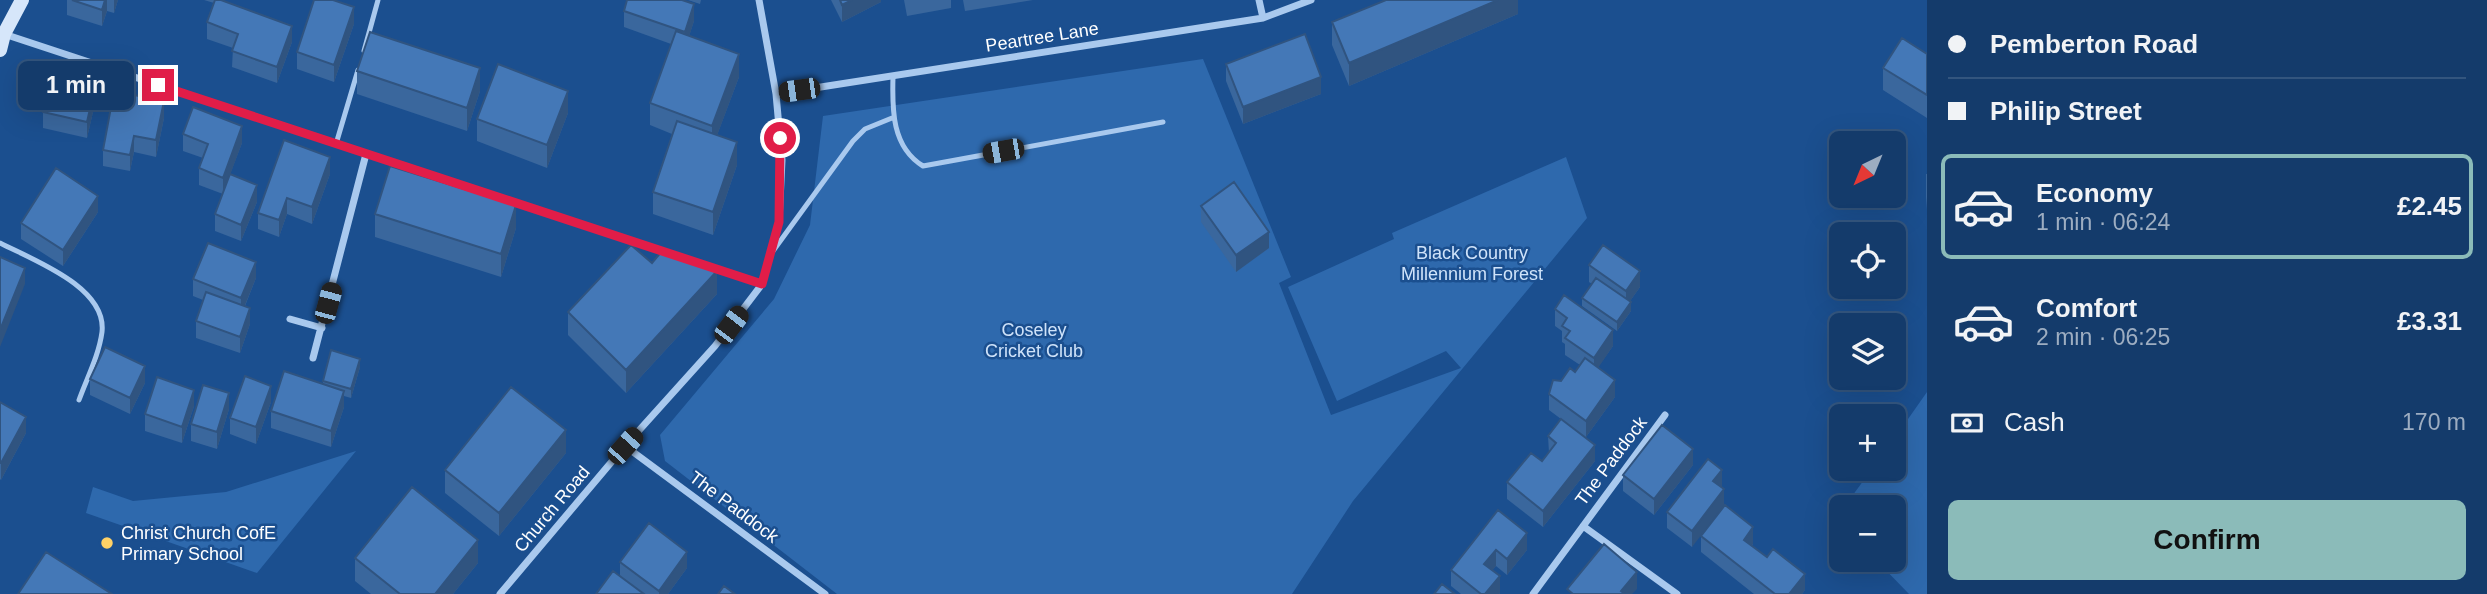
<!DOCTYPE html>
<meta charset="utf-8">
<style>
body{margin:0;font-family:Helvetica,sans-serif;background:#1d4271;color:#f1f3f6;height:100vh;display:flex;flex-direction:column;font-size:26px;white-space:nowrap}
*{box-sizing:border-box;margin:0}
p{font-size:23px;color:#9dadc1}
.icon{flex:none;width:38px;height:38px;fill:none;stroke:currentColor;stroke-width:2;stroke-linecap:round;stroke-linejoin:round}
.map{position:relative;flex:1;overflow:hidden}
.details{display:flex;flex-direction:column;background:#143b6b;width:560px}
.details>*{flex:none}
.top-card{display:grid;align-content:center;height:154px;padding:0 21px;background:#143b6b}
.needle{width:46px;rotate:223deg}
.fabs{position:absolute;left:1829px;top:131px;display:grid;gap:14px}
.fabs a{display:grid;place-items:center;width:77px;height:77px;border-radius:10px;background:#143b6b;box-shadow:0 7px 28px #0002,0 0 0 2px #33557e;font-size:35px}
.end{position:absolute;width:32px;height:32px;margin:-16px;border:9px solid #e11d48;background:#fff;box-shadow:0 0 0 4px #fff}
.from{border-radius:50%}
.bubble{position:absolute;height:49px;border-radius:10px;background:#143b6b;box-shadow:0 7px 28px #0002,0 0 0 2px #33557e;font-size:23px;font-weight:800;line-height:49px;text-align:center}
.car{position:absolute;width:21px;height:42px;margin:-21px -10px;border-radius:9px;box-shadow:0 0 5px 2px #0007;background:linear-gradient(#222 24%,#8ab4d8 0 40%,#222 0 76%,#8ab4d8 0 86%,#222 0)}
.top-card b{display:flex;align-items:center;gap:24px;height:66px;font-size:26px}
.top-card b+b{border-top:2px solid #33557e}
.top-card i{width:18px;height:18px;background:#f1f3f6}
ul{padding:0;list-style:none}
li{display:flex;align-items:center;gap:21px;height:105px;margin:0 14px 10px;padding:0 7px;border:4px solid transparent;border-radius:10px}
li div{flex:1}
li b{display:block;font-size:26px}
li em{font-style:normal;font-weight:800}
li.active{border-color:#8bbbb9}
li>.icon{width:63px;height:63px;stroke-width:1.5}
.pay{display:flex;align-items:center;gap:18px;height:77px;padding:0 21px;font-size:26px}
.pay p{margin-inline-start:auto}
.action{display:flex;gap:14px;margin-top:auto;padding:14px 21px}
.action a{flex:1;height:80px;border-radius:10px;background:#8bbbb9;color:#111;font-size:28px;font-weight:800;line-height:80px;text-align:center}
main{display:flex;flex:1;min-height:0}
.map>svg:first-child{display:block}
.green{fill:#2e69ad}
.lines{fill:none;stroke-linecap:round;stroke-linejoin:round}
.service{stroke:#a9c9ee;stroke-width:5}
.minor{stroke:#a9c9ee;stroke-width:7}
.secondary{stroke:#d6e6fa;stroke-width:14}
.wall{fill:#3a679d}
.shaded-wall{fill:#305480}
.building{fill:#4478b7;stroke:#305480;stroke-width:2}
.route{stroke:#e11d48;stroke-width:9}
.poi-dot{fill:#ffd166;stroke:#1b4f8f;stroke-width:2.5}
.labels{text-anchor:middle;stroke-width:5;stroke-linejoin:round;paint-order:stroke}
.street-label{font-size:18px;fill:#fff;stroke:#1b4f8f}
.park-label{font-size:18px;fill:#cfe3fa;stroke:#1b4f8f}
.poi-label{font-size:18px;fill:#fff;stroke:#1b4f8f;text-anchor:start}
</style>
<main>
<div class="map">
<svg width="1927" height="594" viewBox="0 0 1927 594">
<rect width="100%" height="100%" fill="#1b4f8f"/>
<!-- green -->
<path class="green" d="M1203,59L1291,277L1279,283L1331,415L1461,368L1446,351L1337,401L1288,287L1394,239L1392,233L1566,157L1587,218L1353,501L1292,594H837L665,461L660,435L774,299L810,225L823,116Z
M1927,392V594H1909L1876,560H1894V508L1844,507L1872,469H1894V439Z
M356,451L257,573L86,513L93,487L133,501L226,492Z"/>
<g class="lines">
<!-- service -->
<path class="service" d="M364,51L378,0
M893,77C892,110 892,147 923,166L1163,122
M336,144L358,70
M0,243C33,260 107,287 102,332C99,355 87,378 79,400
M773,251L853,141L865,129L892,118"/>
<!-- minor -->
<path class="minor" d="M1259,0L1263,18
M4,34L762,284
M776,94L1263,18L1311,0
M290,319L322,328
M313,358L366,154
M625,446L825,594
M1583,526L1677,594
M500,594L625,446L715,346L762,284L779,222L782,160L776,94L759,0
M1533,594L1665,415"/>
<!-- secondary -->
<path class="secondary" d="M0,50L4,34L22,0"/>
</g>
<!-- wall -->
<path class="wall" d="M67,0H118L114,13L107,11L102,26L67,15Z
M204,0H221L292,42L277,83L232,67L233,48L207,39V22L214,3Z
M688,0H701L700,4Z
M831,0H881V2L842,22Z
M904,0H951V8L907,16Z
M963,0H1033L965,11Z
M1518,0V14L1349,86L1332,45V22Z
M624,11L694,21L689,36L739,77L717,135L737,165L713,235L653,214V192L672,134L650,125V103L671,44L624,27Z
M354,24L334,82L297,69V52Z
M1927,54V118L1883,90V68Z
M1226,64L1321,94L1243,124L1226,81Z
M357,71L480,91L467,131L357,94Z
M96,99L87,138L43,128V112Z
M568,113L547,168L477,141V119Z
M164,118L156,157L134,152L130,171L103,166V150Z
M183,134L242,143L230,174L257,202L241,241L215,231V214L223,194L199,185V168L203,158L183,151Z
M330,174L312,224L287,214L279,237L258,229V213Z
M1926,174H1927V210L1926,197Z
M1201,206L1269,248L1236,272L1201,222Z
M98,212L63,266L21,239V223Z
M375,214L516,228L501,277L375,237Z
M652,263L717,294L626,393L568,335V312Z
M1589,265L1640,287L1630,301L1631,311L1617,331L1582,306V298L1592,284L1589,282Z
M256,278L245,306L250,324L240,353L196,338V321L203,300L193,296V279Z
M1555,309L1613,346L1598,367L1615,397L1586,437L1595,461L1543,527L1507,499V482L1542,461L1549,453L1548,436L1561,419L1549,410V394L1561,381L1575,372L1580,365L1565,355V344L1562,342V331L1555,326Z
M360,367L351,398L344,396V407L331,447L271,428V411L323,384V381Z
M90,379L145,383L130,414L90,395Z
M0,402L26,433L1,480L0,479Z
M271,402L256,444L230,434V418Z
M194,406L182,443L145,431V414Z
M229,409L217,449L191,441V424Z
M566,453L499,536L445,493V470Z
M1693,465L1654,515L1623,491V475Z
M1721,487L1692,547L1667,528V512Z
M1498,510L1527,550L1507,575L1496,566L1492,570L1500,593L1499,594H1461L1451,586V570Z
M1701,536L1753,544L1752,546L1805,590L1802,594H1754L1701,552Z
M355,558L478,563L453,594H371L355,581Z
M620,562L687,568L668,594H596L620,577Z"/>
<!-- shaded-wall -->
<path class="shaded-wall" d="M105,0H107V11L102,26V10Z
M114,0H118L114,13Z
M852,0H881V2L842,22V5Z
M1498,0H1518V14L1349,86V63Z
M694,4V21L685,49V32Z
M354,7V24L334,82V65Z
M292,26V42L277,83V67Z
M739,54V77L712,149V126Z
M480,68V91L467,131V108Z
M1321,77V94L1243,124V107Z
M96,83V99L87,138V122Z
M568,91V113L547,168V145Z
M164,101V118L156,157V140Z
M242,126V143L223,194V178Z
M134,136V152L130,171V155Z
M737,142V165L713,235V212Z
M330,157V174L312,224V207Z
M257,185V202L241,241V225Z
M98,196V212L63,266V250Z
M287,198V214L279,237V220Z
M516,205V228L501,277V254Z
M1269,232V248L1236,272V255Z
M256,262V278L241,315V298Z
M25,268V284L0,347V330Z
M717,271V294L626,393V370Z
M1640,271V287L1626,307V291Z
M1631,302V311L1617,331V322Z
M250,308V324L240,353V337Z
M1613,330V346L1594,374V358Z
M360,359V367L351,398V389Z
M145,366V383L130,414V398Z
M1615,380V397L1586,437V421Z
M271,386V402L256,444V427Z
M194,390V406L182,443V427Z
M344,391V407L331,447V431Z
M229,393V409L217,449V432Z
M26,417V433L1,480V463Z
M566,430V453L499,536V513Z
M1595,445V461L1543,527V511Z
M1693,449V465L1654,515V499Z
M1722,470V487L1713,497V481Z
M1724,489V506L1692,547V531Z
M1753,527V544L1744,556V540Z
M1527,533V550L1507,575V559Z
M478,540V563L453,594H435Z
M1496,550V566L1484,581V564Z
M687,552V568L668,594H659V591Z
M1637,572V589L1632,594H1621V591Z
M1805,574V590L1802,594H1789Z
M1500,576V593L1499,594H1485Z"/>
<!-- building -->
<path class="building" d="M72,0H105L102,10Z
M215,0H221L292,26L277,67L232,51L238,34L207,22Z
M314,0H333L354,7L334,65L297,52Z
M627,0H682L694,4L685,32L624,11Z
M840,0H852L842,5Z
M1386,0H1498L1349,63L1332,22Z
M676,31L739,54L712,126L650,103Z
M370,32L480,68L467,108L357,71Z
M1305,34L1321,77L1243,107L1226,64Z
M1902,38L1927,54V95L1883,68Z
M498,64L568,91L547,145L477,119Z
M52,73L96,83L87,122L43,112Z
M114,91L164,101L156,140L134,136L130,155L103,150Z
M193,107L242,126L223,178L199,168L208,144L183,134Z
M677,121L737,142L713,212L653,192Z
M284,140L330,157L312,207L287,198L279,220L258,213Z
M390,166L516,205L501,254L375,214Z
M56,168L98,196L63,250L21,223Z
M230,174L257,185L241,225L215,214Z
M1234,182L1269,232L1236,255L1201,206Z
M208,243L256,262L241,298L193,279Z
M631,245L652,263L662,251L717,271L626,370L568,312Z
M1603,245L1640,271L1626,291L1589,265Z
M0,257L25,268L0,330Z
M1596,278L1631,302L1617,322L1582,298Z
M206,292L250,308L240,337L196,321Z
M1564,295L1613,330L1594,358L1565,338L1570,331L1562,326L1567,318L1555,309Z
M105,347L145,366L130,398L90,379Z
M331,350L360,359L351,389L323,381Z
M1585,358L1615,380L1586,421L1549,394L1553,380L1561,381L1570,368L1575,372Z
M284,371L344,391L331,431L271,411Z
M245,376L271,386L256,427L230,418Z
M157,377L194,390L182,427L145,414Z
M203,385L229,393L217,432L191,424Z
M511,387L566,430L499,513L445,470Z
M0,402L26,417L1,463H0Z
M1561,419L1595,445L1543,511L1507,482L1531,453L1542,461L1556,443L1548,436Z
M1662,425L1693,449L1654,499L1623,475Z
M1708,459L1722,470L1713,481L1724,489L1692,531L1667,512Z
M412,487L478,540L435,594H400L355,558Z
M1725,505L1753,527L1744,540L1767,557L1773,549L1805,574L1789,594H1775L1701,536Z
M1498,510L1527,533L1507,559L1496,550L1484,564L1500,576L1485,594H1481L1451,570Z
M649,523L687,552L659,591L620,562Z
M1604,544L1637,572L1621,591L1625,594H1573L1567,589Z
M46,552L112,594H18Z
M613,571L644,594H596Z
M1442,584L1455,594H1434Z
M724,586L735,594H718Z"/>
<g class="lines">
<!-- route -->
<path class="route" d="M158,85L762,284L779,222L780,138"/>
</g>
<!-- markers -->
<circle class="poi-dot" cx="107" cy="543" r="7"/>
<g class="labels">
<!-- street labels -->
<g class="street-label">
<text transform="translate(1042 37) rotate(-9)" y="6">Peartree Lane</text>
<text transform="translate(1611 461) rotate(-53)" y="6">The Paddock</text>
<text transform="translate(734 507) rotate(37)" y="6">The Paddock</text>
<text transform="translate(552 509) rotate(-50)" y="6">Church Road</text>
</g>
<!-- park labels -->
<g class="park-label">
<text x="1472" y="259">Black Country<tspan x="1472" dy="21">Millennium Forest</tspan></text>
<text x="1034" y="336">Coseley<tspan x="1034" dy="21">Cricket Club</tspan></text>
</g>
<!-- poi labels -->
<g class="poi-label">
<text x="121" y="539">Christ Church CofE<tspan x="121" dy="21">Primary School</tspan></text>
</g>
</g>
</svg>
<div class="fabs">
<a><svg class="needle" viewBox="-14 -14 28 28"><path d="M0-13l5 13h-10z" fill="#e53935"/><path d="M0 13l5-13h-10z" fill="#9dadc1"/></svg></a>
<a><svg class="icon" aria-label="locate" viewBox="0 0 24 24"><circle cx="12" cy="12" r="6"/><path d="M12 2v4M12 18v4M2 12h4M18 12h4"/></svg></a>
<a><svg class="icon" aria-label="layers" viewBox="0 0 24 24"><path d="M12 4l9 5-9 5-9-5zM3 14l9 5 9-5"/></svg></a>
<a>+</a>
<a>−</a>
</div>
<i class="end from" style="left:780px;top:138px"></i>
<i class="end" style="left:158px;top:85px"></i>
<div class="bubble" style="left:18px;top:61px;width:116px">1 min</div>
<i class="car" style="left:799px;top:90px;rotate:262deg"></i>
<i class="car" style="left:1003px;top:151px;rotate:260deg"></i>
<i class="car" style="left:328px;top:303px;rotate:15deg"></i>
<i class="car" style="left:731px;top:325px;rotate:37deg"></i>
<i class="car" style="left:625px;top:446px;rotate:42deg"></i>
</div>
<section class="details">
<div class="top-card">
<b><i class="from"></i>Pemberton Road</b>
<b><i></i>Philip Street</b>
</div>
<ul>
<li class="active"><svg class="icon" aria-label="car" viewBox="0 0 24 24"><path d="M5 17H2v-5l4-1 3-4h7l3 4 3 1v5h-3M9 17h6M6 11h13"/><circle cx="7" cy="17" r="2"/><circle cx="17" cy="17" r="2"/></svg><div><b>Economy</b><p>1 min · 06:24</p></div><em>£2.45</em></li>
<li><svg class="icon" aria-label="car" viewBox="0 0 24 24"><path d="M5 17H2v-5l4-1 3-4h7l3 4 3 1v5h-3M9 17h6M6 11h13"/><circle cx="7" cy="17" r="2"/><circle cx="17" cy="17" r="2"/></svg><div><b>Comfort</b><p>2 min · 06:25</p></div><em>£3.31</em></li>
</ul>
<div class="pay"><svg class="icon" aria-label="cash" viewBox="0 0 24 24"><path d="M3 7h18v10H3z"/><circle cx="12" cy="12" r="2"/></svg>Cash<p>170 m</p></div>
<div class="action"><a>Confirm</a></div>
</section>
</main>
